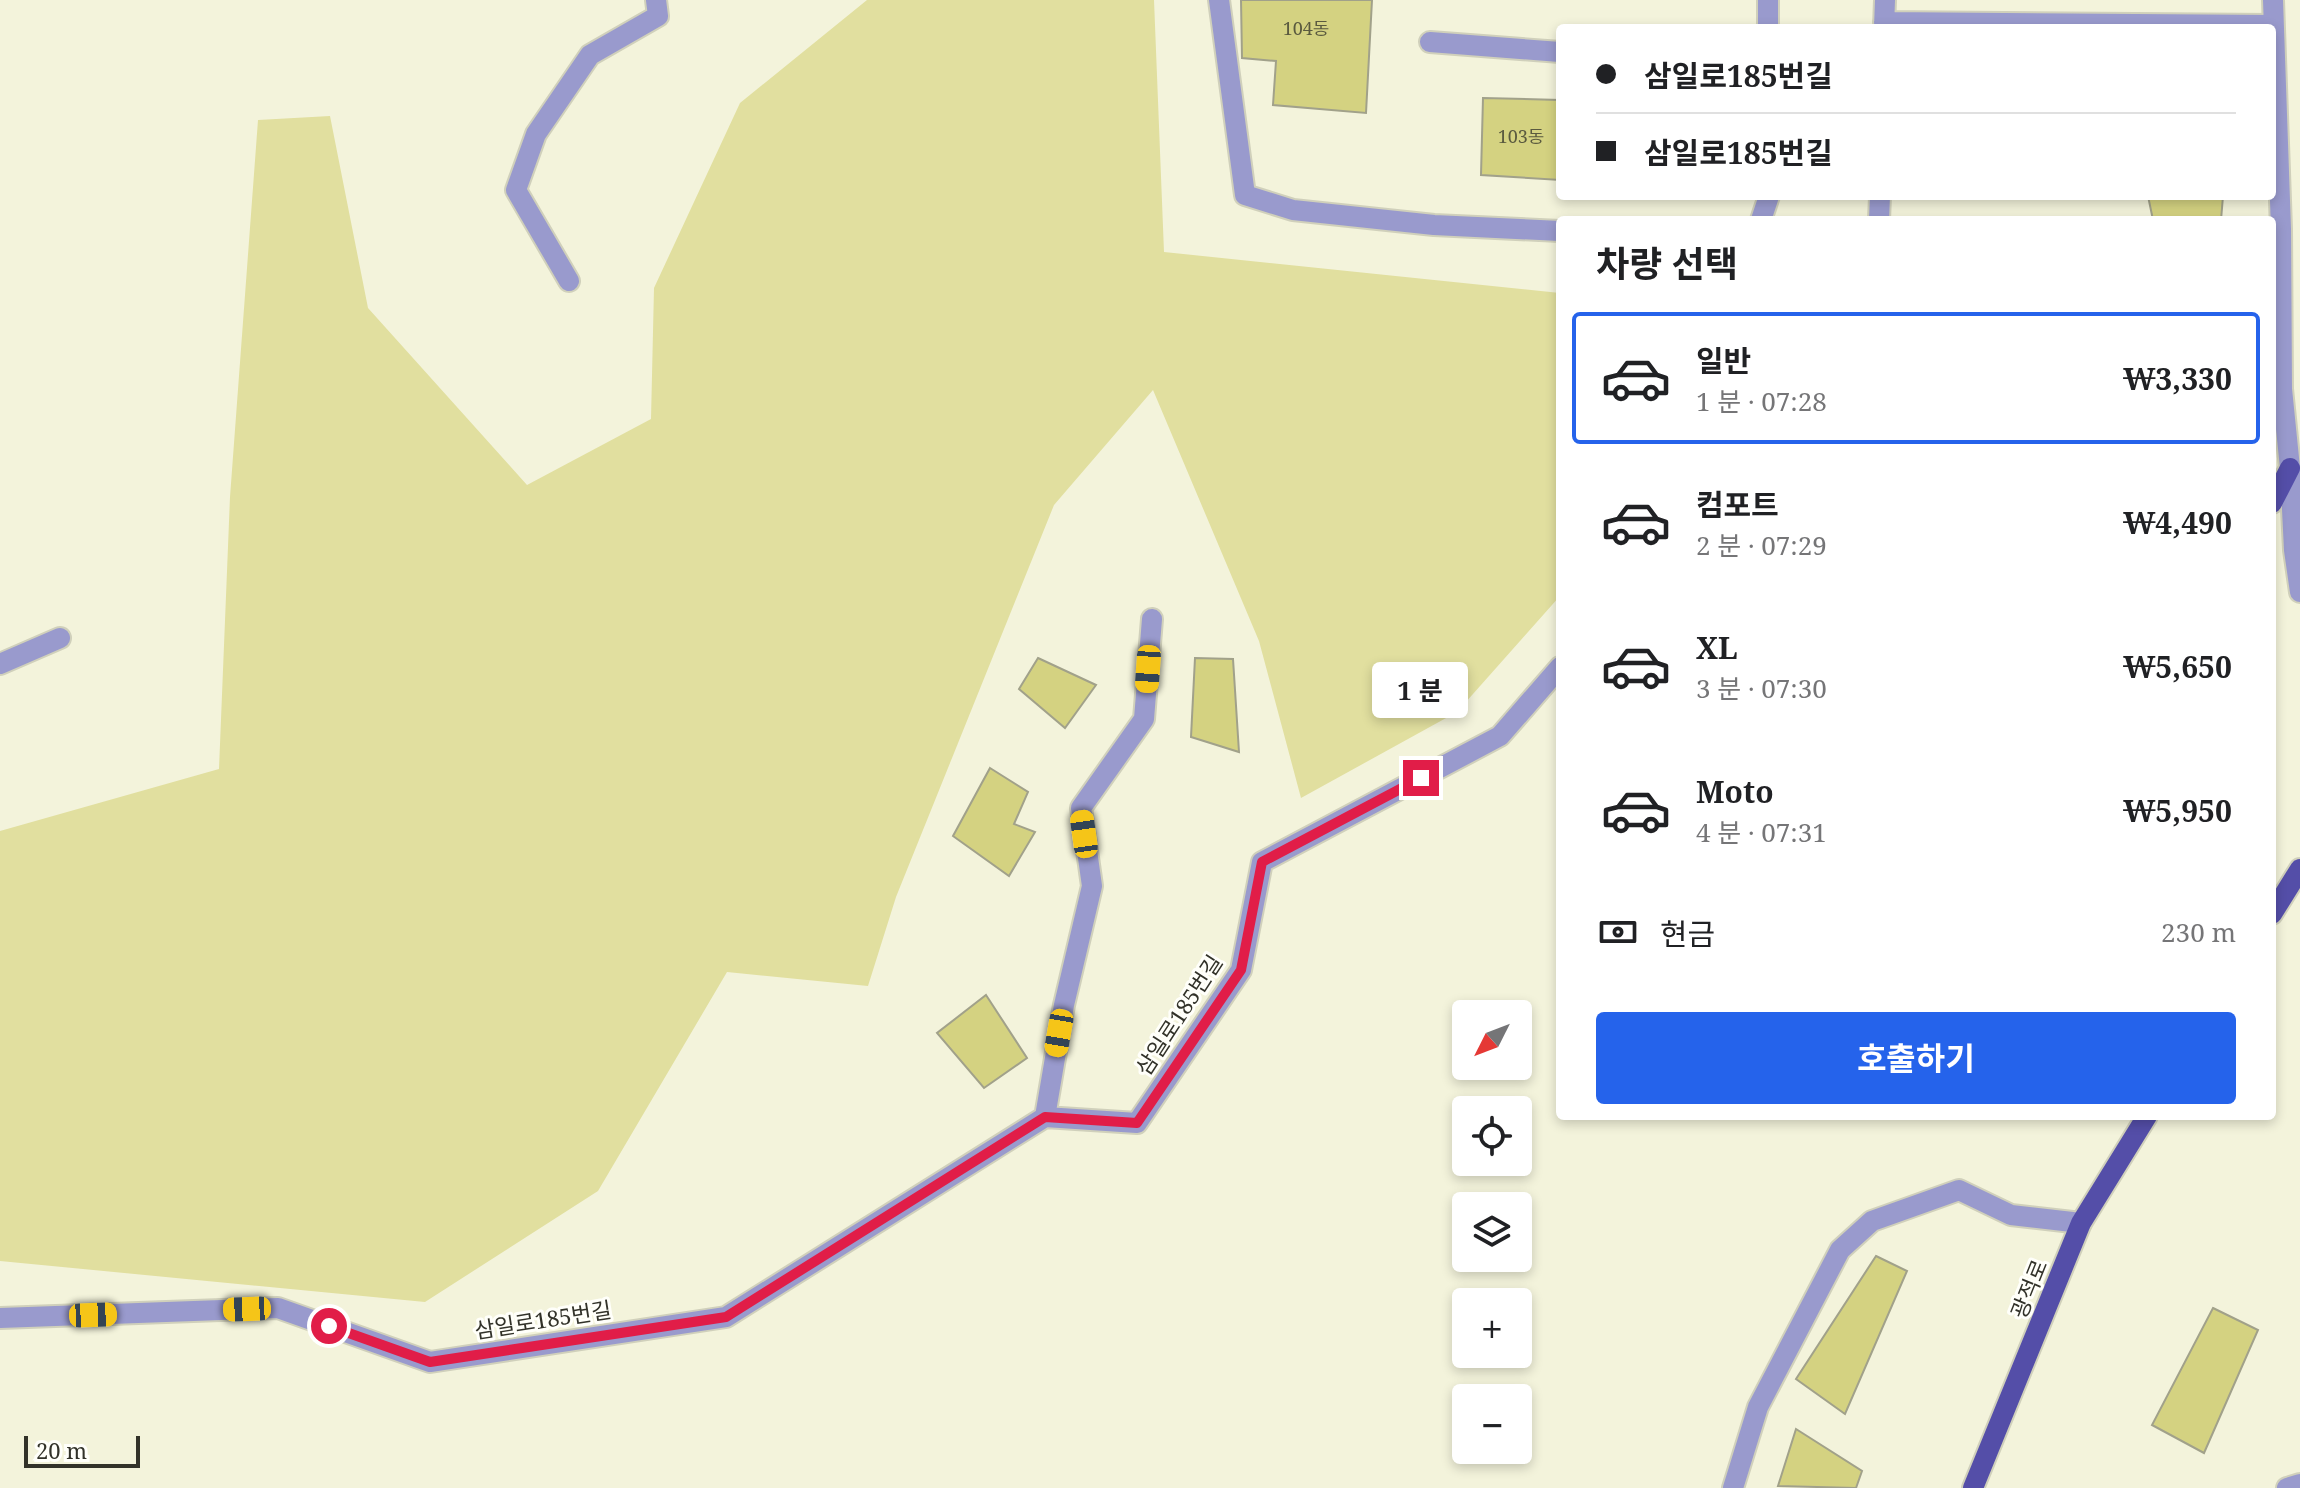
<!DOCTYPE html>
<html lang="ko">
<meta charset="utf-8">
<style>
body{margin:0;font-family:"Noto Serif","Noto Sans KR",serif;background:#f6f6f6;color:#202124;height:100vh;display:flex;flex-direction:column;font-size:30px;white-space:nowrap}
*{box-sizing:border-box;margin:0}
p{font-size:26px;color:#757577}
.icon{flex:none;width:44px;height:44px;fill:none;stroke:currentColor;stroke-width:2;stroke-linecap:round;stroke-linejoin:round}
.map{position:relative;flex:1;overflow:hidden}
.drawer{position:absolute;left:1556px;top:216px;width:720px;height:904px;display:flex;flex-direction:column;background:#fff;border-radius:8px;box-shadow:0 4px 12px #0003}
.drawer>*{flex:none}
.guide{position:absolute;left:1556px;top:24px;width:720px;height:176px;border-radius:8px;box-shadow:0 4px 12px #0003;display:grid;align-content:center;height:176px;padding:0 40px;background:#fff}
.needle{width:52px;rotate:228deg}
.tools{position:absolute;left:1452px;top:1000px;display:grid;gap:16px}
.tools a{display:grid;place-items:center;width:80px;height:80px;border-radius:8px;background:#fff;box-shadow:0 4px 12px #0003;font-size:40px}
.scale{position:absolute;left:24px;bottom:20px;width:116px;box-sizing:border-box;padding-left:8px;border:4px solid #323229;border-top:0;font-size:22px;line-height:28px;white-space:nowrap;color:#323229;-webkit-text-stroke:6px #fffffa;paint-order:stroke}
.end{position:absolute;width:36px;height:36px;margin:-18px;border:10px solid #e11d48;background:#fff;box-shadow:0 0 0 4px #fff}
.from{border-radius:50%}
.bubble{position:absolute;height:56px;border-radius:8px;background:#fff;box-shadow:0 4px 12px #0003;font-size:26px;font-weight:700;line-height:56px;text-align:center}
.car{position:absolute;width:24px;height:48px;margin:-24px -12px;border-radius:10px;box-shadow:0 0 6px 2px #0007;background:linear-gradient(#f5c518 24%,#345 0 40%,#f5c518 0 76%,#345 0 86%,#f5c518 0)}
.guide b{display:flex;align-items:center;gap:28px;height:76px;font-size:30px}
.guide b+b{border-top:2px solid #e0e0e0}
.guide i{width:20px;height:20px;background:#202124}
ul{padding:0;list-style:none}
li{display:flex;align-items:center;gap:24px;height:132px;margin:0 16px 12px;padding:0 24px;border:4px solid transparent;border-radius:8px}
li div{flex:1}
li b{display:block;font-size:30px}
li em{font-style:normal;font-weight:700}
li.on{border-color:#2563eb}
li>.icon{width:72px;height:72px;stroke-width:1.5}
h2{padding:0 40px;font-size:36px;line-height:96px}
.pay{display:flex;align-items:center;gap:20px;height:88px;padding:0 40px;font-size:30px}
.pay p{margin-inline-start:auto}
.button{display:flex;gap:16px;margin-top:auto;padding:16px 40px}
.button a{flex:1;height:92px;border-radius:8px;background:#2563eb;color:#fff;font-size:32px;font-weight:700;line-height:92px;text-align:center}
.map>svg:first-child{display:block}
.green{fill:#e1df9f}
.building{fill:#d4d281;stroke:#a1a18a;stroke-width:2}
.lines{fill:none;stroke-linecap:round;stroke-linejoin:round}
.minor-casing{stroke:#d0d0bb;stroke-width:24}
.major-casing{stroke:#d0d0bb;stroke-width:24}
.minor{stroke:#999acd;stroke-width:20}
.major{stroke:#544ea8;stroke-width:20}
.route{stroke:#e11d48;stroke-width:10}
.labels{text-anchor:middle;stroke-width:6;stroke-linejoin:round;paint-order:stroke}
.number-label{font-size:18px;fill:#5a5a3f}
.street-label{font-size:22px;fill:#323229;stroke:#fffffa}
</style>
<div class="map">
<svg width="2300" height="1488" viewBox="0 0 2300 1488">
<rect width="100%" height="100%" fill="#f3f3db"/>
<!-- green -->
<path class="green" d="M867,0H1154L1164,252L1560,293V596L1457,712L1301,798L1259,641L1153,390L1054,505L896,897L868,986L727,972L598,1191L425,1302L0,1261V831L219,769L230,497L258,120L330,116L368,308L527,485L651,419L654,288L740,103Z"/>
<!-- building -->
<path class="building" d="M1241,0H1372L1366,113L1273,105L1276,61L1242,58Z
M1483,98L1560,100V180L1481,175Z
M2148,196H2223L2221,220H2153Z
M1038,658L1096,685L1065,728L1019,689Z
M1195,658L1233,659L1239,752L1191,737Z
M990,768L1028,792L1014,824L1035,832L1009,876L953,836Z
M986,995L1027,1058L984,1088L937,1033Z
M1876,1256L1907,1271L1845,1414L1796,1379Z
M2213,1308L2258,1330L2204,1453L2152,1425Z
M1796,1429L1862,1471L1856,1488L1778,1486Z"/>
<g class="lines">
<!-- minor casing -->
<g class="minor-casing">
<path id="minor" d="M1219,0L1245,195L1293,210L1434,225L1560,231
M1768,0V28
M2273,0L2281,229L2282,389L2290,468L2294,550L2300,592
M1884,22L2272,25
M1884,28L1885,0
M1430,42L1560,52
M1761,220L1769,196
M1879,220L1880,196
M569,281L516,190L536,134L590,55L658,16L656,0
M0,664L60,638
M1045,1117L1064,1005L1092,886L1081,808L1144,719L1152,619
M0,1318L278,1308L430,1362L726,1317L1045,1117L1137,1123L1241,970L1262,862L1500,736L1560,667
M1733,1488L1758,1407L1840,1250L1872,1221L1959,1190L2011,1215L2081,1223
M2287,1488L2300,1484"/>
</g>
<!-- major casing -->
<g class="major-casing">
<path id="major" d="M2272,503L2290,468
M2272,914L2300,869
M1973,1488L2081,1223L2147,1116"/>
</g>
<!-- minor -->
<use href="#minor" class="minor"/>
<!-- major -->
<use href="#major" class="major"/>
</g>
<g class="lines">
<!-- route -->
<path class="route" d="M329,1326L430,1362L726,1317L1045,1117L1137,1123L1241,970L1262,862L1421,778"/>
</g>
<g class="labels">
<!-- number labels -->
<g class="number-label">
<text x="1306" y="35">104동</text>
<text x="1521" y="143">103동</text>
</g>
<!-- street labels -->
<g class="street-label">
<text transform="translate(1179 1015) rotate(-57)" y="8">삼일로185번길</text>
<text transform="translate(2029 1289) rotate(-68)" y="8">광적로</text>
<text transform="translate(543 1320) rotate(-9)" y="8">삼일로185번길</text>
</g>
</g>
</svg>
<div class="tools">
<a><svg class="needle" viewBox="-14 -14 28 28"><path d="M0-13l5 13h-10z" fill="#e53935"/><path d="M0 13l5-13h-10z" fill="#757577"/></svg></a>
<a><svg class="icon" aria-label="locate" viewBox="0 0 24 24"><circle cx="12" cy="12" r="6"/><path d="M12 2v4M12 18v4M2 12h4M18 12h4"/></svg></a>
<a><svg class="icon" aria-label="layers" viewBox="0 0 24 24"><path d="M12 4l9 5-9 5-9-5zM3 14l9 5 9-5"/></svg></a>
<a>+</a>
<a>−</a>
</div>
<div class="scale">20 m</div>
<i class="end from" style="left:329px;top:1326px"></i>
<i class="end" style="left:1421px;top:778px"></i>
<div class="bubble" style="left:1372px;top:662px;width:96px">1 분</div>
<i class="car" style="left:1148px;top:669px;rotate:184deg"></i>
<i class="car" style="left:1084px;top:834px;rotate:352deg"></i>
<i class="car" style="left:1059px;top:1033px;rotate:190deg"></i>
<i class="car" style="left:247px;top:1309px;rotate:268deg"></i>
<i class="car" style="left:93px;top:1315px;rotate:88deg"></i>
<div class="guide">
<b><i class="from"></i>삼일로185번길</b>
<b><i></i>삼일로185번길</b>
</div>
<section class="drawer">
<h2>차량 선택</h2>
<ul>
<li class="on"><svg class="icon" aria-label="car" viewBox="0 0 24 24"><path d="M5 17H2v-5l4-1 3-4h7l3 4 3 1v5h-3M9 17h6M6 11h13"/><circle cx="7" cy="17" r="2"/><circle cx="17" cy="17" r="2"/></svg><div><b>일반</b><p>1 분 · 07:28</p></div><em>₩3,330</em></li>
<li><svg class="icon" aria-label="car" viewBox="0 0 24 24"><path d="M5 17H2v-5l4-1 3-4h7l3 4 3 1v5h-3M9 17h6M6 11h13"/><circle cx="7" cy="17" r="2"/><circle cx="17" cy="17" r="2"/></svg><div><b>컴포트</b><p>2 분 · 07:29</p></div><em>₩4,490</em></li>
<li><svg class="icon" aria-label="car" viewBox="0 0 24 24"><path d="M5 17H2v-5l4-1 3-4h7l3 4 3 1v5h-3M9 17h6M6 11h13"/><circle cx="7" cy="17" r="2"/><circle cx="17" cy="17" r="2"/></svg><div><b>XL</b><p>3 분 · 07:30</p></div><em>₩5,650</em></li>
<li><svg class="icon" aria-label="car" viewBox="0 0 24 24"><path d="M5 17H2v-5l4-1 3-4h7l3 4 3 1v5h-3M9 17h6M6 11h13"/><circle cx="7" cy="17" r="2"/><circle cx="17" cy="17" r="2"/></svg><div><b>Moto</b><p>4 분 · 07:31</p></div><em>₩5,950</em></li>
</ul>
<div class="pay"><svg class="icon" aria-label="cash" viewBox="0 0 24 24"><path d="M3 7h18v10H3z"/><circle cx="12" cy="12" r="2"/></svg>현금<p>230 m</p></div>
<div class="button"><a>호출하기</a></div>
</section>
</div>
